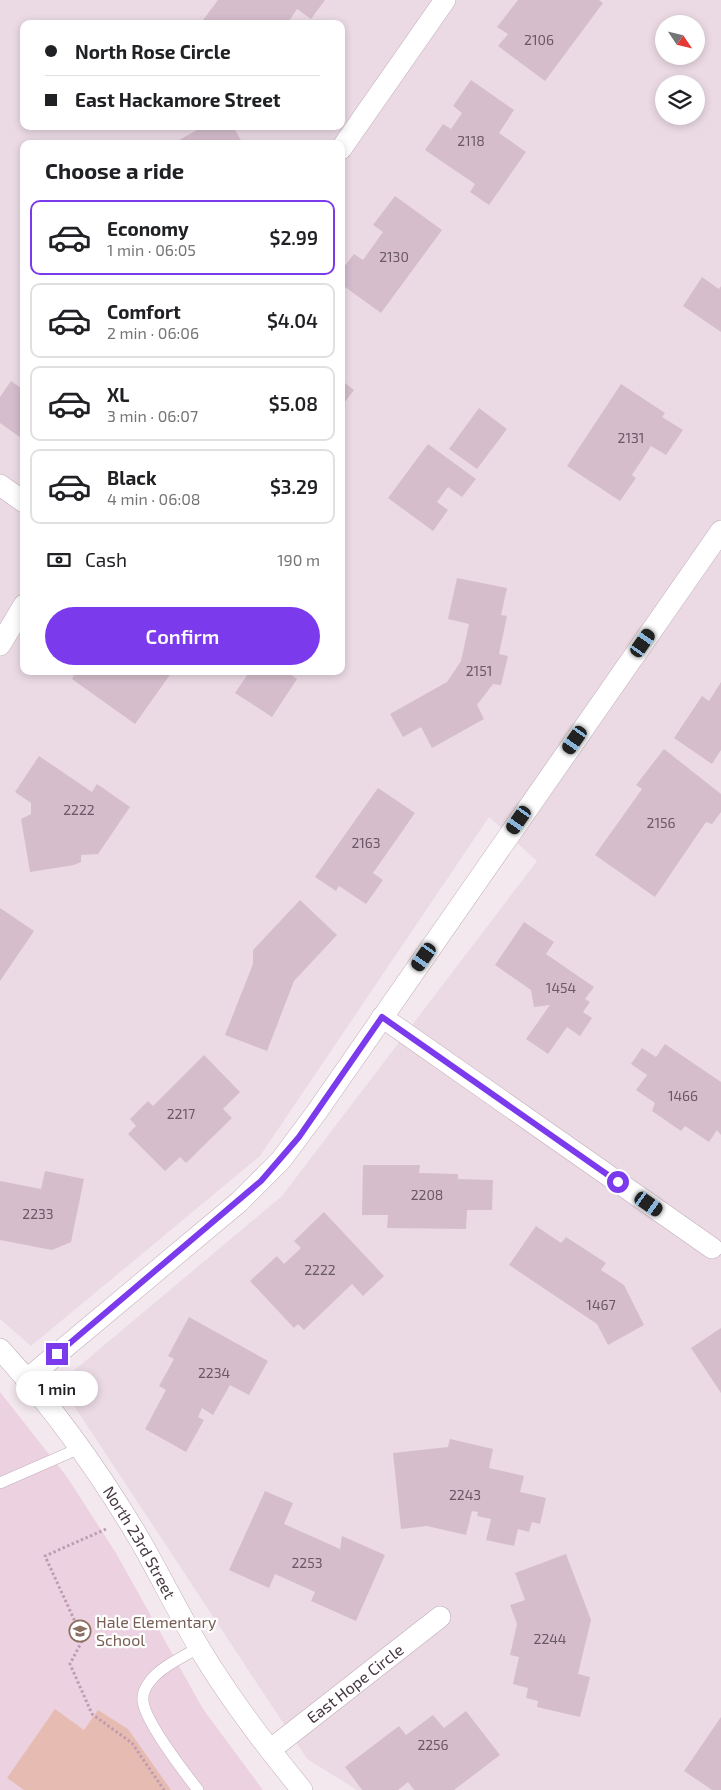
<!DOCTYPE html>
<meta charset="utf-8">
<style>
body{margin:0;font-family:"Exo 2",sans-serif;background:#f6f6f6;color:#202124;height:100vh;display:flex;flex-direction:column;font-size:19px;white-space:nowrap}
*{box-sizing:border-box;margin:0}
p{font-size:16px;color:#757577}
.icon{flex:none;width:28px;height:28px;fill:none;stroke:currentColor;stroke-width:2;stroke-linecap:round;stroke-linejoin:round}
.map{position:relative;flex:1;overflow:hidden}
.sheet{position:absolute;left:20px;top:140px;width:325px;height:535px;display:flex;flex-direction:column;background:#fff;border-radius:10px;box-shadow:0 2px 8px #0003}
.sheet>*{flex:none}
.banner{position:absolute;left:20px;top:20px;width:325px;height:110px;border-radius:10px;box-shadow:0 2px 8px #0003;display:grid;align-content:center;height:110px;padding:0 25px;background:#fff}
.needle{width:32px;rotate:125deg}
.buttons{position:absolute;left:655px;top:15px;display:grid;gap:10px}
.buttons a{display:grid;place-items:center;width:50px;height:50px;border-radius:50%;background:#fff;box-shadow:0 2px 8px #0003;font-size:25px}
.end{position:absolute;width:22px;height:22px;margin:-11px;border:6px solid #7c3aed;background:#fff;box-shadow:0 0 0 2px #fff}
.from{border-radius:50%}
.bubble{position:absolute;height:35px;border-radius:18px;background:#fff;box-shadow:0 2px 8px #0003;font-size:16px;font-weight:600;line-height:35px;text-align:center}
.car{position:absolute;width:15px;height:30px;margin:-15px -8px;border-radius:6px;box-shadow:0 0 4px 1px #0007;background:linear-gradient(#222 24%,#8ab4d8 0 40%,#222 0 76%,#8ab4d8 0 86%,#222 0)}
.banner b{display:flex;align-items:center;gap:18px;height:48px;font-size:19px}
.banner b+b{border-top:1px solid #e0e0e0}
.banner i{width:12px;height:12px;background:#202124}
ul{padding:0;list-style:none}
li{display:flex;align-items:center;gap:15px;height:75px;margin:0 10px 8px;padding:0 15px;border:2px solid #e0e0e0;border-radius:10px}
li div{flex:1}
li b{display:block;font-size:19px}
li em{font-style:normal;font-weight:600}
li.selected{border-color:#7c3aed}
li>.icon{width:45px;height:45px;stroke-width:1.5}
h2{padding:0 25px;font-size:22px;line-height:60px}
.pay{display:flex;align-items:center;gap:12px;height:55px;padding:0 25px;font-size:19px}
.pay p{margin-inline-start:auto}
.button{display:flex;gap:10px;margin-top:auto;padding:10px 25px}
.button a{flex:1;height:58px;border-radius:30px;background:#7c3aed;color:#fff;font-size:20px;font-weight:600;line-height:58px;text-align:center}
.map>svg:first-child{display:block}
.residential{fill:#ebdae4;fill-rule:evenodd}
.education{fill:#ecd2e0}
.green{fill:#e6bcb2}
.building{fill:#d5bdcc}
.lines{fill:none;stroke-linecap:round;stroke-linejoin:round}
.lane-casing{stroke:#c1adba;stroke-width:12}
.street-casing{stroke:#c1adba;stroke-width:22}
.path{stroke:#c09cb2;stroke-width:3;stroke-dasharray:2.5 2.5;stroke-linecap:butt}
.lane{stroke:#fff;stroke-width:11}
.street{stroke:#fff;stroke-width:21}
.route{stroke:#7c3aed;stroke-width:6}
.labels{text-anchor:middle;stroke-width:4.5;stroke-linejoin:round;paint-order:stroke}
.number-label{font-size:14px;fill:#6a5864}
.street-label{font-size:16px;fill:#463741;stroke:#fff}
.education-label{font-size:16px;fill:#785e54;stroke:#fff;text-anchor:start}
</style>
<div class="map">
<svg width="721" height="1790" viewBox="0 0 721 1790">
<rect width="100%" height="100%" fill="#f3e8ee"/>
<!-- residential -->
<path class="residential" d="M0,0H721V1790H357L307,1759L59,1383L282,1196L537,861L489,817L260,1156L31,1346L0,1319ZM24,24H341V126H24ZM664,24H696V56H664ZM664,84H696V116H664ZM24,144H341V671H24Z"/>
<!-- education -->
<path class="education" d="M0,1392L67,1477L116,1553L203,1709L263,1790H0Z"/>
<!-- green -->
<path class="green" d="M55,1709L84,1730L98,1710L128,1729L171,1790H24L7,1778Z"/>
<!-- building -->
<path class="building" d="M218,0H325L311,19L297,9L287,24H200Z
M518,0H599L603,3L545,81L498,46L508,34L497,27Z
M471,80L514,110L499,133L526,152L489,205L470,192L475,184L425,150L443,124L451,129L462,113L453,106Z
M204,126H233L243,144H172Z
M395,196L442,230L381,313L341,284V271L354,254L363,260L383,232L373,225Z
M702,277L719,289L721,286V332L683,306Z
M341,380L354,390L341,407Z
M11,381L21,388L24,384V440L0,423V397Z
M621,384L665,413L662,417L683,430L666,455L651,446L632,475L636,478L620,501L567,466Z
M479,408L507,429L477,469L449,449Z
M428,444L476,479L462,497L448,487L437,502L448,510L433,531L388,498Z
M457,578L507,588L501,615L507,616L499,654L508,656L501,685L493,684L477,705L484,719L432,748L421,727L403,737L390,714L447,682L461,661L469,624L448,619Z
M77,671H170L172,672L135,724L72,679Z
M250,671H286L297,679L272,717L235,693Z
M721,682V750L712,764L674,738L702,696L709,701Z
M664,749L721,794V812L712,824L706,822L655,897L595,855L642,789L636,785Z
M39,756L92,792L97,784L130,807L98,854L81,855V862L74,865L30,872L21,819L31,814V803L15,792Z
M378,788L415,813L373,873L383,880L366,904L339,886L336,891L315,877Z
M300,900L337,935L294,981L267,1051L225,1035L253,964V950Z
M0,908L34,931L0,981Z
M524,922L554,942L546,954L594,987L585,999L590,1002L583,1012L592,1018L580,1036L567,1027L548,1054L526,1039L550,1005L534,1007L531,990L495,965Z
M665,1044L721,1082V1135L717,1130L709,1142L685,1126L681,1131L652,1111L655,1103L636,1090L647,1075L631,1064L642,1048L656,1057Z
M204,1055L240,1092L223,1109L232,1118L186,1163L180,1157L165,1171L128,1134L136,1126L130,1119L148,1101L153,1106Z
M363,1165H420L419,1173L458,1174V1179L493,1180L492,1210H467L466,1229L387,1228L388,1215H362Z
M45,1171L84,1179L71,1242L52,1250L0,1240V1181L41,1189Z
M324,1212L384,1276L363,1296L352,1284L304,1330L298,1324L294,1328L250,1281L277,1256L284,1264L301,1248L294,1241Z
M536,1226L561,1243L566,1237L606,1263L601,1270L624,1285L644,1325L608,1345L597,1324L509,1265Z
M189,1317L268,1361L249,1395L230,1385L213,1415L202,1408L198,1417L204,1420L186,1452L145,1429L166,1390L159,1386L174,1359L168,1356Z
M721,1328V1393L691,1348Z
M450,1439L493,1449L489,1468L524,1476L520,1492L546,1498L540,1524L532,1522L529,1532L518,1529L514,1546L486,1540L491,1519L477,1516L478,1512L472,1511L466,1535L427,1526L401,1529L393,1453L448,1447Z
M265,1491L293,1503L284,1524L340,1549L342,1536L385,1555L356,1621L311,1601L315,1592L275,1574L269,1588L229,1570Z
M566,1554L591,1620L578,1674L590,1677L580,1717L537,1707L538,1701L526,1698L528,1688L513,1684L519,1657L510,1655L517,1624L510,1605L525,1600L515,1573Z
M466,1711L500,1755L454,1790H414L408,1782L398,1790H362L345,1767L399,1726L406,1735L433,1715L444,1728Z
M721,1717V1790H712L684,1771Z"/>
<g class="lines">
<!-- lane casing -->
<g class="lane-casing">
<path id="lane" d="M0,1483L80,1448
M198,1790C184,1772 145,1722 143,1701C142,1694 146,1686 151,1680C162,1666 184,1657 199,1647"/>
</g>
<!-- street casing -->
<g class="street-casing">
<g id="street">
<path d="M341,149L445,0"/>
<path d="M0,485L24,502"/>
<path d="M0,645L24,605"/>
<path d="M382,1017L712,1248"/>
<path id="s1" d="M0,1349C54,1408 101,1474 141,1542C161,1577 179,1614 200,1649C230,1699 265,1745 302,1790"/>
<path d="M26,1380L239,1202L281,1160L316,1113L721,531"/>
<path id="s2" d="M270,1750L440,1617"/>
</g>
</g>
<!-- path -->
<path class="path" d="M106,1529L45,1556L83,1639L70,1664L92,1714L132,1743L164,1790"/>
<!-- lane -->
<use href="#lane" class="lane"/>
<!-- street -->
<use href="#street" class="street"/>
</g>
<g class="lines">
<!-- route -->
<path class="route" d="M57,1354L261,1181L299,1137L382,1017L618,1182"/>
</g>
<!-- icons -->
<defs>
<g id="school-ring" transform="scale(1.125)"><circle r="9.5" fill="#fff" stroke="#8d6e63" stroke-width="1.5"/><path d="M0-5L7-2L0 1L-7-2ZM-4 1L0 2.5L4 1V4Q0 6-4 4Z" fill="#8d6e63"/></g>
</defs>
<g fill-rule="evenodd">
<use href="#school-ring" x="80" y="1631"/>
</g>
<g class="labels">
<!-- number labels -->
<g class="number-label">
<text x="539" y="45">2106</text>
<text x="471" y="146">2118</text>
<text x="394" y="262">2130</text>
<text x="631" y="443">2131</text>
<text x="479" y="676">2151</text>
<text x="79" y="815">2222</text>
<text x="661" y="828">2156</text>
<text x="366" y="848">2163</text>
<text x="561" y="993">1454</text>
<text x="683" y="1101">1466</text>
<text x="181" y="1119">2217</text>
<text x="427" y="1200">2208</text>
<text x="38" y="1219">2233</text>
<text x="320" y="1275">2222</text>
<text x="601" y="1310">1467</text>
<text x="214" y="1378">2234</text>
<text x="465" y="1500">2243</text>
<text x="307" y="1568">2253</text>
<text x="550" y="1644">2244</text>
<text x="433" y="1750">2256</text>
</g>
<!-- street labels -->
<g class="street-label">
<text dy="6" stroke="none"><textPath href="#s1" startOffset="239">North 23rd Street</textPath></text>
<text dy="6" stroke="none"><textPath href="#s2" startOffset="108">East Hope Circle</textPath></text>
</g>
<!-- education labels -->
<g class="education-label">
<text x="96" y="1628">Hale Elementary<tspan x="96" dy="18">School</tspan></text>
</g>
</g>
</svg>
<div class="buttons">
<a><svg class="needle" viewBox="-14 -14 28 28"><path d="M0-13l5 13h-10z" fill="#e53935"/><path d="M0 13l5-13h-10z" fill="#757577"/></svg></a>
<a><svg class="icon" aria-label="layers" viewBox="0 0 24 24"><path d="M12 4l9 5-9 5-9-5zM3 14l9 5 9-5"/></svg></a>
</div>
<i class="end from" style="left:618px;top:1182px"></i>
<i class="end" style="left:57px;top:1354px"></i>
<div class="bubble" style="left:16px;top:1371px;width:82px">1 min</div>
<i class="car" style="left:643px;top:643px;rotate:35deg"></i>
<i class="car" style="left:575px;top:740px;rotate:215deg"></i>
<i class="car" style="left:519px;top:820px;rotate:215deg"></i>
<i class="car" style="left:424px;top:957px;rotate:215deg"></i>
<i class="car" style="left:649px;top:1204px;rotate:125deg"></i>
<div class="banner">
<b><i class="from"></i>North Rose Circle</b>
<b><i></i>East Hackamore Street</b>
</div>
<section class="sheet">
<h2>Choose a ride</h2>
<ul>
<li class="selected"><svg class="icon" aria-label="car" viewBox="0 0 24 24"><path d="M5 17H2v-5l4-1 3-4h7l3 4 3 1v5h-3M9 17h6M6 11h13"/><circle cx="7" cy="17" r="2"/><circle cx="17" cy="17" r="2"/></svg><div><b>Economy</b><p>1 min · 06:05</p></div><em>$2.99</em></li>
<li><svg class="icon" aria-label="car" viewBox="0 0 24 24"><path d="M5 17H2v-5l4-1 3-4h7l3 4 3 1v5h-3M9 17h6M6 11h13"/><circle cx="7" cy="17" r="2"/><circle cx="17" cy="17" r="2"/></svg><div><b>Comfort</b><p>2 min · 06:06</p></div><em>$4.04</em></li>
<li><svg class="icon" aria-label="car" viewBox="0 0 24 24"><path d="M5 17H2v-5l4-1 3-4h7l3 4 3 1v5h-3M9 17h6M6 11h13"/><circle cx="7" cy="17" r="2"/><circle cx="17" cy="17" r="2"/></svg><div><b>XL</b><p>3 min · 06:07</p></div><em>$5.08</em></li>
<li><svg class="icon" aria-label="car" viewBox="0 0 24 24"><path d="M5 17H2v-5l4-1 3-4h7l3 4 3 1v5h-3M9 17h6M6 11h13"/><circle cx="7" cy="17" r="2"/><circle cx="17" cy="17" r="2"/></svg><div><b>Black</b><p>4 min · 06:08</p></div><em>$3.29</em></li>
</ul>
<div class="pay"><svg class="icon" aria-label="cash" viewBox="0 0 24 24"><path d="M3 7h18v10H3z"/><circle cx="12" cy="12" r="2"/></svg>Cash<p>190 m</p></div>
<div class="button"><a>Confirm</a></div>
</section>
</div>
